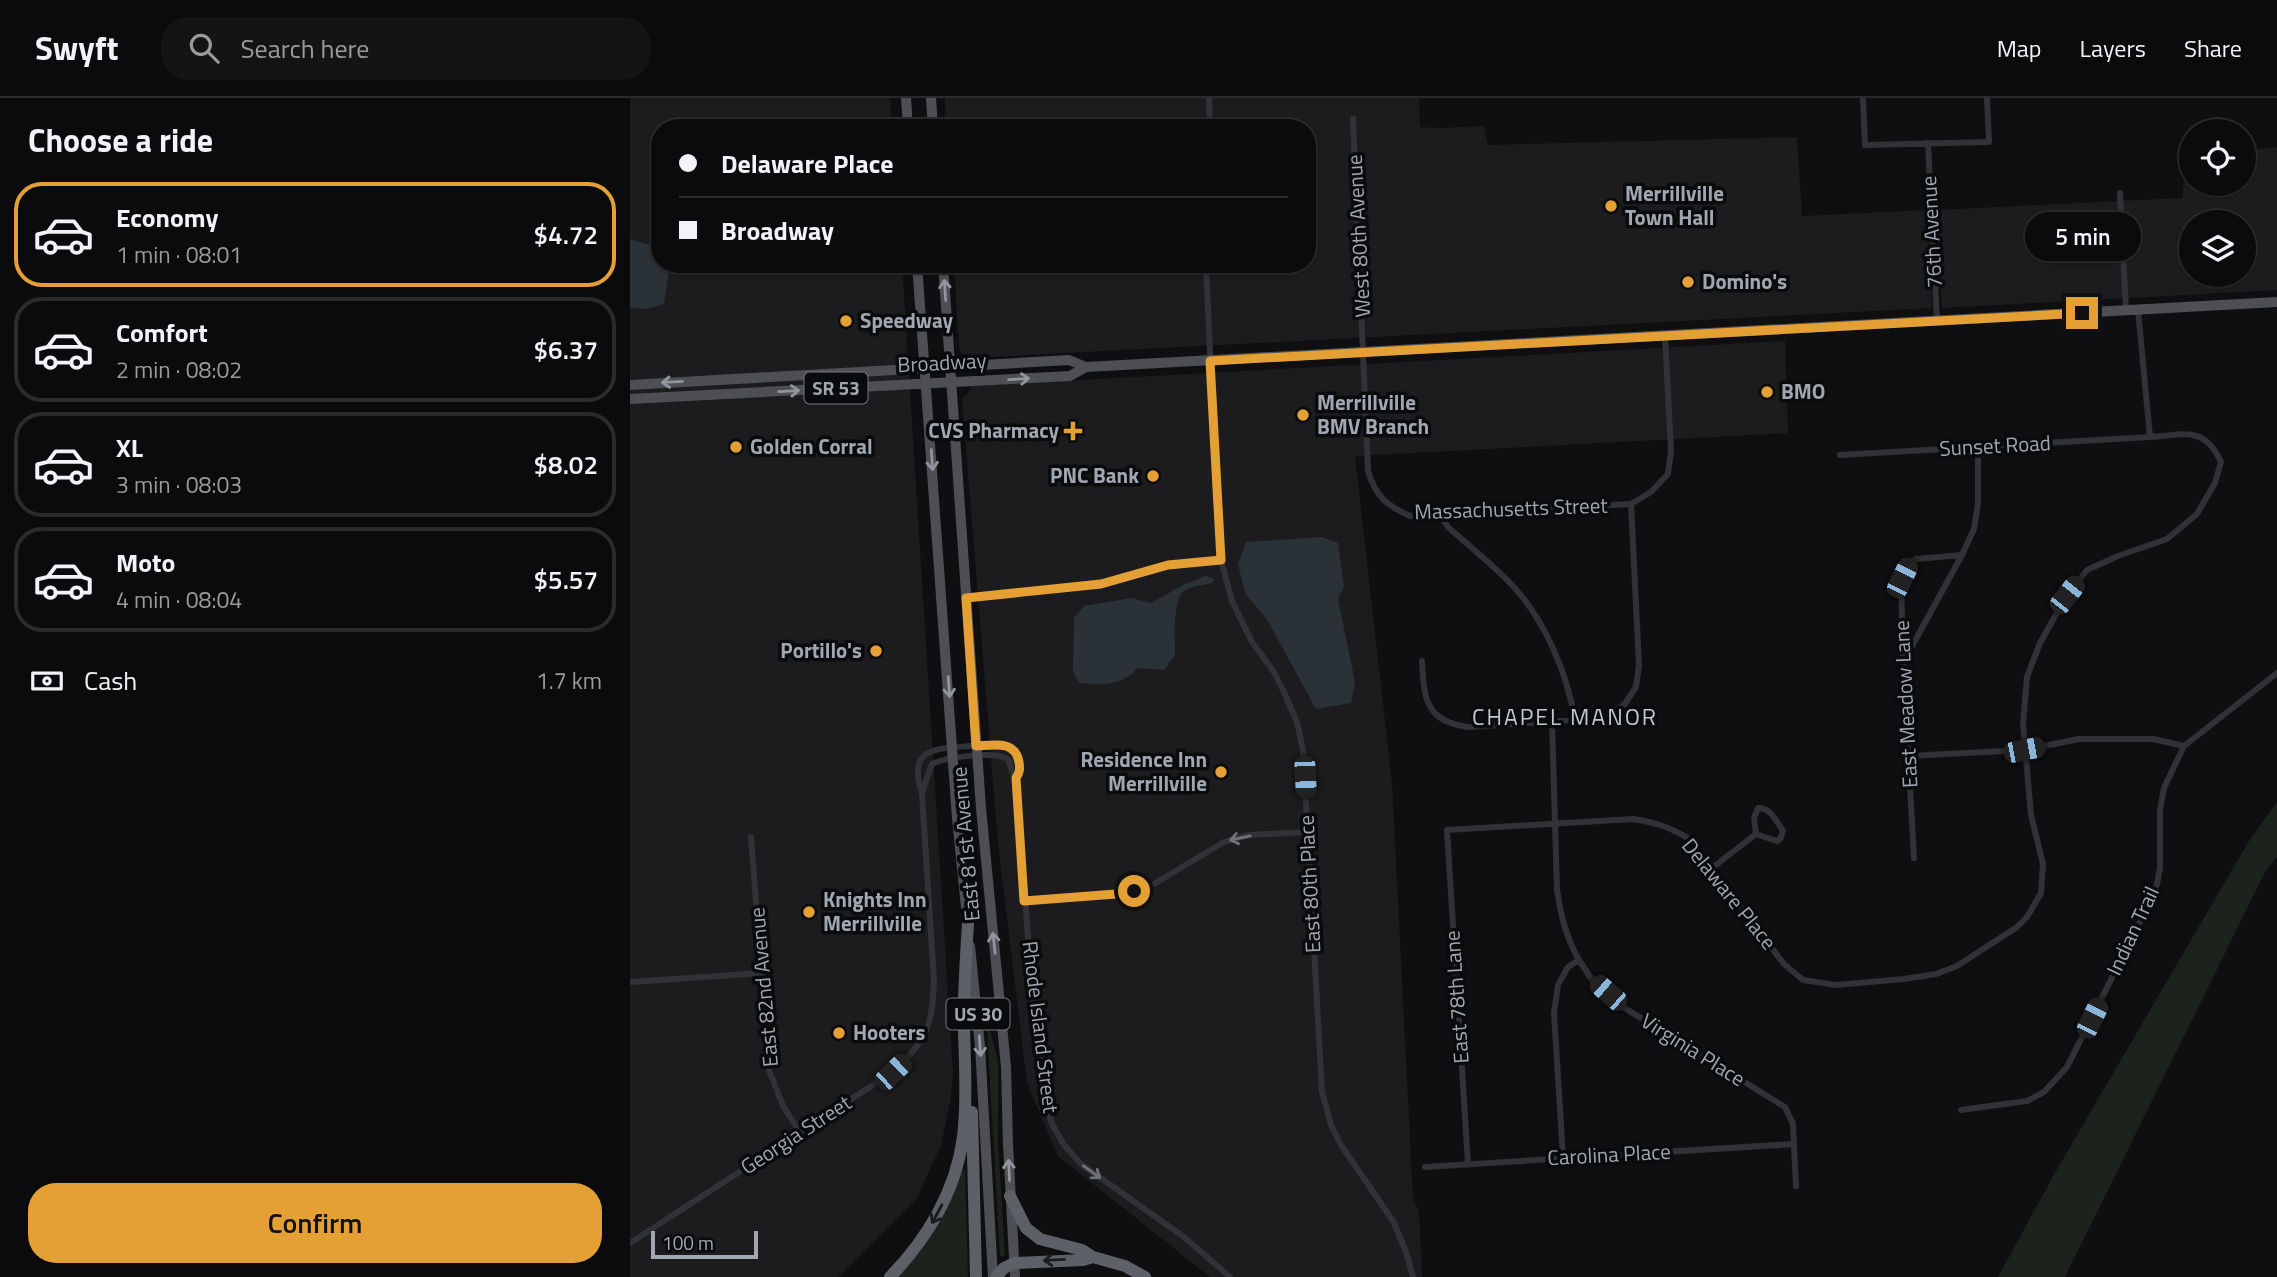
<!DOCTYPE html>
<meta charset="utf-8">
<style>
body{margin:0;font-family:"Titillium Web",sans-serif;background:#141416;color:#f1f3f6;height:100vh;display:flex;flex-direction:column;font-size:26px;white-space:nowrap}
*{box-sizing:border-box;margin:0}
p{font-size:23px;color:#9a9b9d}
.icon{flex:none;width:38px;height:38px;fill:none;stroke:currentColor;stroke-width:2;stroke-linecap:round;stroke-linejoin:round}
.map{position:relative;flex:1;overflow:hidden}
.drawer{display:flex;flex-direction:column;background:#0b0b0d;width:630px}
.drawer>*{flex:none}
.banner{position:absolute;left:21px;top:21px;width:665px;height:154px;border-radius:28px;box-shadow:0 2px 5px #0004,0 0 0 2px #2b2b2e;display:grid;align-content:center;height:154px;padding:0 28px;background:#0b0b0d}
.controls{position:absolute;left:1549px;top:21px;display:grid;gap:14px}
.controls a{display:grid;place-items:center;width:77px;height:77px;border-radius:50%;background:#0b0b0d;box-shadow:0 2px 5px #0004,0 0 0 2px #2b2b2e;font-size:35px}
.scale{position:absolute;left:21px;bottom:18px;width:107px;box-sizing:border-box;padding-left:7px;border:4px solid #a1a7b1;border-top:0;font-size:19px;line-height:24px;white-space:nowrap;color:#a1a7b1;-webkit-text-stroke:5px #0a0b0c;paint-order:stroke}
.end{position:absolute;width:32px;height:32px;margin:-16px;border:9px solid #e4a034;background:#111;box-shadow:0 0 0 4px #111}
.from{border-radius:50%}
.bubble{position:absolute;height:49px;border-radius:24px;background:#0b0b0d;box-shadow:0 2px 5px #0004,0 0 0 2px #2b2b2e;font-size:23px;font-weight:600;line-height:49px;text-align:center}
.car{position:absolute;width:21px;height:42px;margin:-21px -10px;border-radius:9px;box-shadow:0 0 5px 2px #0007;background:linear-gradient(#222 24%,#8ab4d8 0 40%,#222 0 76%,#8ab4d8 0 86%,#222 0)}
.banner b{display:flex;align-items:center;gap:24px;height:66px;font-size:26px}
.banner b+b{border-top:2px solid #2b2b2e}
.banner i{width:18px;height:18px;background:#f1f3f6}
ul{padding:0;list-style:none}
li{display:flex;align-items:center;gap:21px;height:105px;margin:0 14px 10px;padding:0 14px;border:4px solid #2b2b2e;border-radius:28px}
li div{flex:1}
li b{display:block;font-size:26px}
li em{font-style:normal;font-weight:600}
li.selected{border-color:#e4a034}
li>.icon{width:63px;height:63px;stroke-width:1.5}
h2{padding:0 28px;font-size:32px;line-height:84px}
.pay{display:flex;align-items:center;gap:18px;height:77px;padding:0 28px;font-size:26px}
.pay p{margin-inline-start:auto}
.primary-button{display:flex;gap:14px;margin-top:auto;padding:14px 28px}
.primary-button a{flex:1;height:80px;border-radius:28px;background:#e4a034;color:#111;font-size:28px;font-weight:600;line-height:80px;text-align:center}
header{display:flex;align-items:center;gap:42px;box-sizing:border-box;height:98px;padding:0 35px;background:#0b0b0d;border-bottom:2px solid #2b2b2e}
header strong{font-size:33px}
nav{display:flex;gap:38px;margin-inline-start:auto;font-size:24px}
.search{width:490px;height:63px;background:#141416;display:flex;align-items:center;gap:18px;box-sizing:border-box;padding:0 24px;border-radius:28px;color:#9a9b9d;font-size:26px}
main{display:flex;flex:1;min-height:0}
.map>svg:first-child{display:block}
.built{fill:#1c1c1e;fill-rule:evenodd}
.green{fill:#1c231d}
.water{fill:#2a3238}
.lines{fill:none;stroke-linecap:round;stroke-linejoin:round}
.minor{stroke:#313235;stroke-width:6}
.primary{stroke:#4d4f54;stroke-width:10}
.motorway{stroke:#5d6066;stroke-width:12}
.oneway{stroke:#90959e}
.oneway2{stroke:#6f7279}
.oneway3{stroke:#1b1c1e}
.route{stroke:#e4a034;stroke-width:9}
.poi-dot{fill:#e4a034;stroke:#0a0b0c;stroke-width:2.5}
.labels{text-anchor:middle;stroke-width:7;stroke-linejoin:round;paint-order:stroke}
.shield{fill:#0a0b0c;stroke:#747880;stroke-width:2}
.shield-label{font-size:19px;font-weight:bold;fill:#a1a7b1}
.poi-label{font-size:21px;font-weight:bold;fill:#a1a7b1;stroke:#0a0b0c;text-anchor:start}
.street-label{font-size:21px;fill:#a1a7b1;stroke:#0a0b0c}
.neighbourhood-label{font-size:23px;letter-spacing:2px;fill:#c2c6cd;stroke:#0a0b0c}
</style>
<header>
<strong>Swyft</strong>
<div class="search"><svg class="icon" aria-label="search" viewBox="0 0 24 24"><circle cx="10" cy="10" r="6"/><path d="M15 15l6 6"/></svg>Search here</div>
<nav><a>Map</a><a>Layers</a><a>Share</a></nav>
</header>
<main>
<section class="drawer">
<h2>Choose a ride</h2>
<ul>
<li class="selected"><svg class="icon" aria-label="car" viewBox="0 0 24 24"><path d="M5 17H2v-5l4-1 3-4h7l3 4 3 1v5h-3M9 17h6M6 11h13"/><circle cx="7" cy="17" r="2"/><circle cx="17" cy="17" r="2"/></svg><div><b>Economy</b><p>1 min · 08:01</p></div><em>$4.72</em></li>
<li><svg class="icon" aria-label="car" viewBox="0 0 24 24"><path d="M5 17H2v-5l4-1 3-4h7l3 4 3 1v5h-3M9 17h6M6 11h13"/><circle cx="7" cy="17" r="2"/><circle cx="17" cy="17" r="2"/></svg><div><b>Comfort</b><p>2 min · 08:02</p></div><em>$6.37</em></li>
<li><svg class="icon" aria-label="car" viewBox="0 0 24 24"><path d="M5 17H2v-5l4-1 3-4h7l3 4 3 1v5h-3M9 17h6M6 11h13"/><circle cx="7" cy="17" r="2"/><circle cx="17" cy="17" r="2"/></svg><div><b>XL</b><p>3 min · 08:03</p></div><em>$8.02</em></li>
<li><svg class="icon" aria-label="car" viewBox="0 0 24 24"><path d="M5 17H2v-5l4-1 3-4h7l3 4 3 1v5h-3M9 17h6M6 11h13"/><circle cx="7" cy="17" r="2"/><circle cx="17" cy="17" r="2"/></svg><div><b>Moto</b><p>4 min · 08:04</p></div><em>$5.57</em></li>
</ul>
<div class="pay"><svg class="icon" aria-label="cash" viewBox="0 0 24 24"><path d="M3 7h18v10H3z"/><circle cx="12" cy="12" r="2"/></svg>Cash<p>1.7 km</p></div>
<div class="primary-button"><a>Confirm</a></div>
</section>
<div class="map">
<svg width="1647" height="1179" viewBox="0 0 1647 1179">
<rect width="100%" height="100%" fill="#0f0f11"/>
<!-- built -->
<path class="built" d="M0,0H260L262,30H30V166H272L323,975L321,999L311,1047L287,1100L208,1179H0Z
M315,0H789L790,29L810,30L854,28L858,47L1167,39L1172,118L1297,112L1302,210L340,260L332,256L329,249L324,166H677V30H316Z
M1647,49V192L1312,210L1306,112L1552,100L1557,59H1561V86H1614V53ZM1561,124H1614V177H1561Z
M1155,243L1158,335L725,358L762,685L783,1100L789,1113L792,1179H580L428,1058L397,985L368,746L332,301L343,288Z"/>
<!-- green -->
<path class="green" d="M1647,704V759L1636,772L1435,1179H1368L1426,1073L1619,743Z
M356,915L368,964V1043L375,1158H370Z
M331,1071L335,1072L338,1179H266L289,1155L307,1126Z"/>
<!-- water -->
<path class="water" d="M0,141L30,150V166H40L34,206L17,211L0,210Z
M692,439L708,445L714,489L708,501L725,584L721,605L686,611L638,523L615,495L608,466L616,444Z
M575,478L585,481L582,485C574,487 562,488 555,492C542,500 545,543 545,557L534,572L508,570C489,589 474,587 449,585L443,573L444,520L454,508L501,500L521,505L555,486Z"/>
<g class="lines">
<!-- minor -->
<path class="minor" d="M579,0L580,30
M1233,0L1235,47L1359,44L1357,0
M723,21L738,373C746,399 756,407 780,418L1001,406
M1298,45L1307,223
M1490,95L1496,213
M576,166L587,408L591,462L602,503L622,544L644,574L653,592L667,624L673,652L692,994L701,1027L711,1047L763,1123L776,1154L783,1179
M1210,357L1520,339
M811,418L818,429C839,448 862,466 882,487C915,522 937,575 945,622
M336,500L471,486L538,467L591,462
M1275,561L1332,457L1344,431L1348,406V349
M792,563C794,600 795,624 839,629L974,620L995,606L1006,589L1009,567L1001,406L1021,394L1038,376L1041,353L1035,238
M922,624L927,792C931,818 936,839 949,862L938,869L928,887L924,915L933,1059
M1278,658L1394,652L1449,641H1523L1554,648
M292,694L302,666C316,659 368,652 379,662L382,674L386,680
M121,739L139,972L153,1008L169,1033
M1284,760L1273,563L1271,480L1278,466L1286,461L1332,457
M1082,770L1126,736L1147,743L1151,740L1153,733C1147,724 1140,709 1128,710L1124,720L1126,736
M394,803L498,794L524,786L594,744L619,737L677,734
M949,862L962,882L993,909L1155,1009L1163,1026L1166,1088
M0,884L132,875
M1331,1012L1397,1003L1414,994L1437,969L1515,814L1527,786L1530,770V712L1534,690L1554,648L1647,575
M838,1066L817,732L1003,721C1024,724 1039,729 1058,740L1154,866L1173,882L1206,887L1274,881L1306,876L1327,868L1387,829L1397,819L1411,795L1413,766L1401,717L1393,626L1397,579L1410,545L1437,497L1457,472L1488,458L1537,441L1567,416L1585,385L1591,364C1574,327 1555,337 1520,339L1508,212
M795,1069L1164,1046
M0,1145L263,974C297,941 302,930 304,883L292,696C277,649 304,651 341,648C355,647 372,643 384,652C390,661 392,671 386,680L402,892L414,998L422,1026L434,1047L451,1066L554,1139L600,1179"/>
<!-- primary -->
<path class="primary" d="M276,0L278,30
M301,0L303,30
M287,166L327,720L338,829
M313,166L351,710L376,969L378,1046L385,1179
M0,287L439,262L456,269
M0,301L440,278L456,269L1647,204
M340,848L350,948L363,1179"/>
<!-- motorway -->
<path class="motorway" d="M342,1014L346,1179
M380,1098L396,1130L410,1141L452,1152L463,1159L495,1168L515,1179
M260,1179C297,1141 326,1093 333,1039C337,1004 335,967 334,932C333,896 336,860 338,825
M366,1179L374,1170L384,1165L453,1162L463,1159"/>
</g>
<!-- one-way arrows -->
<defs><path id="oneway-shaft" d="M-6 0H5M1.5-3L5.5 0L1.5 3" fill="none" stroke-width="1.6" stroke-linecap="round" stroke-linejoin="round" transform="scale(1.75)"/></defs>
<g class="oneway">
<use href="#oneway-shaft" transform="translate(315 192) rotate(-94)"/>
<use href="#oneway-shaft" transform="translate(389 281) rotate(-3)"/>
<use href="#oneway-shaft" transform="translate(42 284) rotate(177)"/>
<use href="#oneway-shaft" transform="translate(159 293) rotate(-3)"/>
<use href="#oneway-shaft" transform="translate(302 362) rotate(86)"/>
<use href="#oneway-shaft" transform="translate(319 589) rotate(86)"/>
<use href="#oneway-shaft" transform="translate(364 845) rotate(-96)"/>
<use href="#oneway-shaft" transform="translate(350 948) rotate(86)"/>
<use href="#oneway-shaft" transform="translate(379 1072) rotate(-93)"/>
</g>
<g class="oneway2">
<use href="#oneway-shaft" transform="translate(610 740) rotate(168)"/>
<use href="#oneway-shaft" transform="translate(462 1074) rotate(36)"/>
</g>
<g class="oneway3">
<use href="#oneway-shaft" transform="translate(307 1116) rotate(118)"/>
<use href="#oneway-shaft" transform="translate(424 1162) rotate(177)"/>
</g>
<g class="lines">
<!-- route -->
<path class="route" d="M504,793L486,796L394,803L386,680C390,674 390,671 389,664C385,642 364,647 346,648L336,500L471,486L538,467L591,462L580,263L1452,215"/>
</g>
<!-- markers -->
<g class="poi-dot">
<circle cx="981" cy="108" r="7"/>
<circle cx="1058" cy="184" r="7"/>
<circle cx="216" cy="223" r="7"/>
<circle cx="1137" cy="294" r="7"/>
<circle cx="673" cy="317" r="7"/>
<path d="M439.5 322.5h7v7h7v7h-7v7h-7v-7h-7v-7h7z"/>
<circle cx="106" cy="349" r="7"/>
<circle cx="523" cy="378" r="7"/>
<circle cx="246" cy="553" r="7"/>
<circle cx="591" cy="674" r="7"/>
<circle cx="179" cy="814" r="7"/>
<circle cx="209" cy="935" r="7"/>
</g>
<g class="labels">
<!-- shield labels -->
<g class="shield">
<rect x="174.5" y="274.5" width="63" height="31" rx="5"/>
<rect x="316.5" y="900.5" width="63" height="31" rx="5"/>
</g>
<g class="shield-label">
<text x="206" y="297">SR 53</text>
<text x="348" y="923">US 30</text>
</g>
<!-- poi labels -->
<g class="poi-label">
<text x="995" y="103">Merrillville<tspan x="995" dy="24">Town Hall</tspan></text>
<text x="1072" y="191">Domino's</text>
<text x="230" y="230">Speedway</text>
<text x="1151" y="301">BMO</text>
<text x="687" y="312">Merrillville<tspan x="687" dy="24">BMV Branch</tspan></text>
<text x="429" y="340" text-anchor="end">CVS Pharmacy</text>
<text x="120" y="356">Golden Corral</text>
<text x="509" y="385" text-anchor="end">PNC Bank</text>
<text x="232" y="560" text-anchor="end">Portillo's</text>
<text x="577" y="669" text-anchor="end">Residence Inn<tspan x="577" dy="24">Merrillville</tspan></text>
<text x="193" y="809">Knights Inn<tspan x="193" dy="24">Merrillville</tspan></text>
<text x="223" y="942">Hooters</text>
</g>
<!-- street labels -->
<g class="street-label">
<text transform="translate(1302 134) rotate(-93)" y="7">76th Avenue</text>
<text transform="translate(729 138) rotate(-93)" y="7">West 80th Avenue</text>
<text transform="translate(312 265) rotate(-3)" y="7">Broadway</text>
<text transform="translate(1365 348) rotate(-3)" y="7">Sunset Road</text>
<text transform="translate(881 411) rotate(-2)" y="7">Massachusetts Street</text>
<text transform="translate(1276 606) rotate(-93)" y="7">East Meadow Lane</text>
<text transform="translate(336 746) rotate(-95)" y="7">East 81st Avenue</text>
<text transform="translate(680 786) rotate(-93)" y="7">East 80th Place</text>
<text transform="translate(1099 796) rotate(51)" y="7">Delaware Place</text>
<text transform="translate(1503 833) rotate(-65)" y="7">Indian Trail</text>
<text transform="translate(134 889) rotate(-95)" y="7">East 82nd Avenue</text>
<text transform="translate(827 899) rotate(-94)" y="7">East 78th Lane</text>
<text transform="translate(410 929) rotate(83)" y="7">Rhode Island Street</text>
<text transform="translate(1063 952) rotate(32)" y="7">Virginia Place</text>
<text transform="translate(166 1037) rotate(-33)" y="7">Georgia Street</text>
<text transform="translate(979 1057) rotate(-3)" y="7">Carolina Place</text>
</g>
<!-- neighbourhood labels -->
<g class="neighbourhood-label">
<text x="935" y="627">CHAPEL MANOR</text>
</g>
</g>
</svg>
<div class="controls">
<a><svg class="icon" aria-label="locate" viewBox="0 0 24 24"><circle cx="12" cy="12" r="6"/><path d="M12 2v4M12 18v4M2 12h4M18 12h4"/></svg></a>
<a><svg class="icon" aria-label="layers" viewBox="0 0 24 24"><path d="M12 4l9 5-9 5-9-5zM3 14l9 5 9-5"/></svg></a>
</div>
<div class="scale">100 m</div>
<i class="end from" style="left:504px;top:793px"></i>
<i class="end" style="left:1452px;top:215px"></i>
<div class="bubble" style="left:1395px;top:114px;width:116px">5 min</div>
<i class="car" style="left:1272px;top:480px;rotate:26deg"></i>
<i class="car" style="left:1437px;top:497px;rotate:38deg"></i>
<i class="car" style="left:1394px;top:652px;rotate:79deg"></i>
<i class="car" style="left:675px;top:679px;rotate:177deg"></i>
<i class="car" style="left:978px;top:895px;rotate:311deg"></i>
<i class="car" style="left:1462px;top:920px;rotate:26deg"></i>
<i class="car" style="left:263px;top:974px;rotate:46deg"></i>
<div class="banner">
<b><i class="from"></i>Delaware Place</b>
<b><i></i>Broadway</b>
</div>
</div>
</main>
